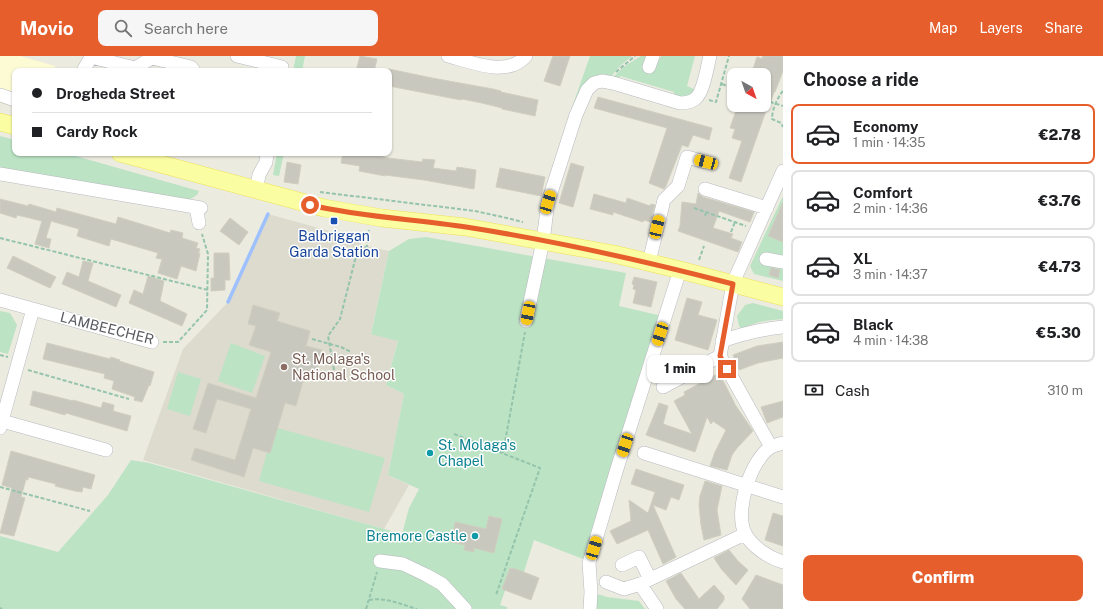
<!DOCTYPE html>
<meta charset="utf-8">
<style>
body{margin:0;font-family:"Public Sans",sans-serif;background:#f6f6f6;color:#202124;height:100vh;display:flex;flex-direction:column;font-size:15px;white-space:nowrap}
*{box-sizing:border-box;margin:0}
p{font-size:13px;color:#757577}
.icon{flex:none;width:22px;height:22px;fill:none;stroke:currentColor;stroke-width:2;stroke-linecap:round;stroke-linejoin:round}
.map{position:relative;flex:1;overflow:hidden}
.side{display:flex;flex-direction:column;background:#fff;width:320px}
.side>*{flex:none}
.guide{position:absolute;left:12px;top:12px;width:380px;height:88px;border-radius:8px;box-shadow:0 1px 3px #0004;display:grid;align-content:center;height:88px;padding:0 20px;background:#fff}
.needle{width:26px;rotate:140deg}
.buttons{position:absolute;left:727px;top:12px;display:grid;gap:8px}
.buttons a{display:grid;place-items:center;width:44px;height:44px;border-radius:8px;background:#fff;box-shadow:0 1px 3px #0004;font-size:20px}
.end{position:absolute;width:18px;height:18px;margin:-9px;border:5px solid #e65e2c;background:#fff;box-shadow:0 0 0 2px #fff}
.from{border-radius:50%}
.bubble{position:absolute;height:28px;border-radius:8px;background:#fff;box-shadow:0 1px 3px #0004;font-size:13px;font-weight:800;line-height:28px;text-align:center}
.car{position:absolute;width:12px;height:24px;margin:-12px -6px;border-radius:5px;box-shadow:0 0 3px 1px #0007;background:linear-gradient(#f5c518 24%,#345 0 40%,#f5c518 0 76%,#345 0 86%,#f5c518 0)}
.guide b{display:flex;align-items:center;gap:14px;height:38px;font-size:15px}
.guide b+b{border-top:1px solid #e0e0e0}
.guide i{width:10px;height:10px;background:#202124}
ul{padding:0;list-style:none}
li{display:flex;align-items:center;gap:12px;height:60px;margin:0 8px 6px;padding:0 12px;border:2px solid #e0e0e0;border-radius:8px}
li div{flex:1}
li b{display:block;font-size:15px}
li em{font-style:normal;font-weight:800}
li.current{border-color:#e65e2c}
li>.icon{width:36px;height:36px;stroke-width:1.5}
h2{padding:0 20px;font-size:18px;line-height:48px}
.pay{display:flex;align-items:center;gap:10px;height:44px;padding:0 20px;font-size:15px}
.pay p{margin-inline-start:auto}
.cta{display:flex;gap:8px;margin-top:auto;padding:8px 20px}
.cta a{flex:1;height:46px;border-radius:8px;background:#e65e2c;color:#fff;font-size:16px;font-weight:800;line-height:46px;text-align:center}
header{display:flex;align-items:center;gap:24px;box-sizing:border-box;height:56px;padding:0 20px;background:#e65e2c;color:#fff}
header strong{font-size:19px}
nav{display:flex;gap:22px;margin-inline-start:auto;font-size:14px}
.search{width:280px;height:36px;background:#f6f6f6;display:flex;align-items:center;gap:10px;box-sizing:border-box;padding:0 14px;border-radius:8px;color:#757577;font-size:15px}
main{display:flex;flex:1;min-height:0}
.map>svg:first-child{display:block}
.commercial{fill:#fdfbd4}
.education{fill:#dcdbce}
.green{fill:#bce3c4}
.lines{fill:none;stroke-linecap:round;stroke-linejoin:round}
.stream{stroke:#9ec1fd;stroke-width:3.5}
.building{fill:#c8c8bf;stroke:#d0cebe}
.minor-casing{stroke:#b8b9bf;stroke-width:14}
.major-casing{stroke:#eee156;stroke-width:18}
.path{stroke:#95c4ac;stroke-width:2;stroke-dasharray:4 2;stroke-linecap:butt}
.minor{stroke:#fff;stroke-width:13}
.major{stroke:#fbfda3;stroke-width:17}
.route{stroke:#e65e2c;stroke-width:5}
.transit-dot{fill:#1a4fb4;stroke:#fff;stroke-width:1.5}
.education-dot{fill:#8d6e63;stroke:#fff;stroke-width:1.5}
.culture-dot{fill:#0f9aa8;stroke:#fff;stroke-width:1.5}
.labels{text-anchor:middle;stroke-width:3;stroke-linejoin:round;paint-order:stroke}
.transit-label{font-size:14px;fill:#164399;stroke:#fff}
.street-label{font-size:14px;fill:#595b61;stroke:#fff}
.education-label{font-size:14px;fill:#785e54;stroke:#fff;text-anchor:start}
.culture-label{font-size:14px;fill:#0d838f;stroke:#fff;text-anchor:start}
</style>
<header>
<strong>Movio</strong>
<div class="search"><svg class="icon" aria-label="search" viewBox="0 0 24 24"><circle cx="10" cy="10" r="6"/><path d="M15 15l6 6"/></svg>Search here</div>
<nav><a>Map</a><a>Layers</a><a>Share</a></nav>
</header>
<main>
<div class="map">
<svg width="783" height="553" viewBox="0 0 783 553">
<rect width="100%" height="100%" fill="#ecebe0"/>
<!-- commercial -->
<path class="commercial" d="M0,0H20L55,10L54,15H15V51L0,47Z"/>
<!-- education -->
<path class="education" d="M268,158L355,182L363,189L389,195L371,277L398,284L386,329L404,338L388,419L409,429L384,473L143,404L183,293L228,246Z"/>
<!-- green -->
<path class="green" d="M296,0H305L302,15H293Z
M590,0H632L620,10L609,23L571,54Z
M641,0H650L646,12L654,15L661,0H695L687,30L696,34L688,42L674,40V36L620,20L619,24L612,22L625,10Z
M0,80L15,84V97H65L199,135L197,139L187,145L0,113Z
M277,97H284L279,120L273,119Z
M783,140V225L754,218L750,210Z
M426,181L626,217L619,250L662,260L583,503L534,484L523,519L512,515L500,549L507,551V553H0V480L58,496L108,439L131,404L149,407L402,478L409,452L419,433L388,419L404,338L386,329L398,285L371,278L389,195L409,183Z
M753,247L783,255V263C771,264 759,265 748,270V273L744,275L739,270L737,260L745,249Z
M0,255L10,257L17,269L8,298L0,296Z
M231,287L265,300L252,337L218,325Z
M178,316L201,323L190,360L167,353Z
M274,371L385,402L369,456L259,425Z
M591,536L607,541L639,545L645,553H590Z"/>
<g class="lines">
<!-- stream -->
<path class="stream" d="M228,246L268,158"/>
</g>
<!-- building -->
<path class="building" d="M360,0L377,3L374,15H356Z
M553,0H570L560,30L544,25Z
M763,0H783V15L775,36H774L771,45L764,42V19H751L757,1L762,3Z
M389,13L432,22L493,33L501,35V36L538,44L535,60L502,53V52L482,47L462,43L461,44L389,30Z
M598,41L712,72L709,84L693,79L688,91L682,89L666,130L664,133L649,127L667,72L594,52Z
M738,49H768L741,126L729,122L742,85L732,82L735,73L730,72Z
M343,97H368L388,102L422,106L423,103L435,104L433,112L456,115L457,111L476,114L474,133L424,124L385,119V120L359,115L360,110L341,107Z
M287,106L301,109L298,128L284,126Z
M571,107L584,111L573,151L559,147Z
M500,112L545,121L541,140L496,131Z
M698,137L703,141L754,156L750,166L719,155L713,172L733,178L731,182L742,186L738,196L678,175L680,170L682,146L696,148Z
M594,138L626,147L627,142L650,150L651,148L655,149L650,166L644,164L643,166L613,156V159L590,153Z
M0,143L28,150L29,148L56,156L57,152L116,168L118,161L170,177L171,174L183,177L182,182L198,187L196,192L200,193L198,198L200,197L196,215L181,210L177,223L158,217L162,203L156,202L158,197L111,183L109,190L77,180L79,173L51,165L46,182L51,183L49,192L35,188L42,165L17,159L16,162L0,157Z
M783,146V186L768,180Z
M230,162L248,176L239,189L220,175Z
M214,197H229L230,224H225V234L211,235V222H214Z
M13,200L56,221L50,232L7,212Z
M83,205L93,207L88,225L121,239L116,251L62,228L67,216L79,221Z
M771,212L780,214L778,222L769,219Z
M148,220L164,225L160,245L187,258L182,270L129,247L134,234L143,238Z
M634,221L657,226L651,251L633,247L636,234L633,233L634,229L632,228Z
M687,242L702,246L698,259L717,264L708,294L675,284Z
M253,249L280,257L277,265L310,275L306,290L322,294L316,318L306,315L296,350L285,347L270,397L253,392L244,421L191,404L195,392L235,404L251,353L217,343L206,377L193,373L208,327L256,342L271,296L249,289L256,270L248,268Z
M783,286V302L758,307L739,314L733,299L757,290Z
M47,287L110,303L111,301L120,304L119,305L154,316L150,330L149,329L142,346L134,344L135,341L112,333L114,325L104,322L105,318L43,303Z
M719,317L734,346V347L753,375L737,392L732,399L727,414L710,410L715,396L726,374L713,365L711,368L707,361L695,396L646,379L659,347L668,350L663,368L692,378L674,345L685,339L684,336Z
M33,335L73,345V344L101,352L103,346L114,349L113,355L131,360L127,375L66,357L65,359L30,349Z
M783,345V361L767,367L761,351Z
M11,395L95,419L91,433L83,431L82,436L75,435L55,430L56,428L28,421V424L26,423L21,441L25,442L14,480L0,477L12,432L2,429Z
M636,413L684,429L679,444L671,441L666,454L653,449L676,501L663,508L648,474L617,488L610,475L631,465L629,444L648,457L655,436L631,428Z
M705,425L722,430L717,454L721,479L704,484L701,469L699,449L700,440Z
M773,457L783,460V490L765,484Z
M489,460L502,463L494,497L474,492V496L464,494L465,489L451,486L455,466L486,473Z
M729,494L738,505L748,514L736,529L722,514L714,502Z
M510,512L512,513L513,512L539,522L531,544L502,533Z
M681,517L699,543L714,529L724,540V544L717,553H685L676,543L666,525Z
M756,519L783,529V553H750L742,543Z"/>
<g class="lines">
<!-- minor casing -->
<g class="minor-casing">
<path id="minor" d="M237,0L282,11
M448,0C472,6 507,22 526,0
M649,11L653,0
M83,15L91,1L135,12L152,2L191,11L194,15
M0,39L15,44
M0,118L201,152
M705,133L767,152
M256,135L259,119L266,106L267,97
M196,151L199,167
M766,203L783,206
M649,206L664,144L678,130L687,101L705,106
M0,244L152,286
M526,265L543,185L548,146L576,59L587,34L594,27L602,25L613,27L680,47C685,47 691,46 695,43C704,36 707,11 710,0
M722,285C742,278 762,273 783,271
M663,331L720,300
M2,365L106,394
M0,372L33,253
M783,387C779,388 775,389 771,391C751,403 734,455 745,477C751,490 769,502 783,506
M771,391L720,300L733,227L783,115
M644,397L783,441
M380,505L403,508L426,519L442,528L465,553
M622,509L639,501L650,523
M606,526L624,533L640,528L745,478
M640,528L657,553
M590,553L591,536L589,507L616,416L680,214"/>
</g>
<!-- major casing -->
<g class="major-casing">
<path id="major" d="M0,66L15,70
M120,97L324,152L382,162L465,171L614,198L680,214L783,241"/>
</g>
<!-- path -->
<path class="path" d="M616,16L635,0
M722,28L734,33
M783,35C777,42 772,54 772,63L781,67L783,71
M709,44L716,46L729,0
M764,44L783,50
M320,136L475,155L507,162L523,166
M694,152L746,170
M705,160L706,157
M731,176L735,166
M0,182L208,234
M699,204L704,190
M312,283L341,291L351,296
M163,286H178L207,254L208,198L202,178
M0,299L8,301
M28,314L129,343
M334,314L328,280L340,263L355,204L359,197L367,190L369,174
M454,378L540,412L496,539
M503,397L525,276
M0,431L90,455
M369,544C386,541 400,548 417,553
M0,552L2,553
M366,553L377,516"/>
<!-- minor -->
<use href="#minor" class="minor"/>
<!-- major -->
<use href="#major" class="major"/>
</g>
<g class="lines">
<!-- route -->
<path class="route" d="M310,149C361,161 414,163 466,171C556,185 645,205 733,228L720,300L727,313"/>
</g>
<!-- markers -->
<rect class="transit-dot" x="330" y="161" width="8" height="8" rx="2"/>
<circle class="education-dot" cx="284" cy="311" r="4"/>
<g class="culture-dot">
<circle cx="430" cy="397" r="4"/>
<circle cx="475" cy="480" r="4"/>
</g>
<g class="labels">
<!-- transit labels -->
<g class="transit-label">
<text x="334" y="185">Balbriggan<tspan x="334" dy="16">Garda Station</tspan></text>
</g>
<!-- street labels -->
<g class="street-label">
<text transform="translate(107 272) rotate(14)" y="5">LAMBEECHER</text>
</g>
<!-- education labels -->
<g class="education-label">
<text x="292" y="308">St. Molaga's<tspan x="292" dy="16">National School</tspan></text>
</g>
<!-- culture labels -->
<g class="culture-label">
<text x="438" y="394">St. Molaga's<tspan x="438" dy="16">Chapel</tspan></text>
<text x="467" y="485" text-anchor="end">Bremore Castle</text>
</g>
</g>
</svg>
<div class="buttons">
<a><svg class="needle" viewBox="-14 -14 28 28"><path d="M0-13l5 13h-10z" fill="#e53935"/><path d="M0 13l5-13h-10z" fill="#757577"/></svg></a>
</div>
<i class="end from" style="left:310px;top:149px"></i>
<i class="end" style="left:727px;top:313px"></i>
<div class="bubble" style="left:647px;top:299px;width:66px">1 min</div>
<i class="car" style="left:706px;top:106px;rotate:285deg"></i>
<i class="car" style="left:548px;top:146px;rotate:17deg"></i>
<i class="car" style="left:657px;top:171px;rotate:13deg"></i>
<i class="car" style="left:528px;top:257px;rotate:191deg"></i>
<i class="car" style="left:660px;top:278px;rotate:198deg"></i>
<i class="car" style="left:625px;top:389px;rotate:198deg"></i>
<i class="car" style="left:594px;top:492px;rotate:16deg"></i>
<div class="guide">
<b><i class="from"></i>Drogheda Street</b>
<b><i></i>Cardy Rock</b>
</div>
</div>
<section class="side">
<h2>Choose a ride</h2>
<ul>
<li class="current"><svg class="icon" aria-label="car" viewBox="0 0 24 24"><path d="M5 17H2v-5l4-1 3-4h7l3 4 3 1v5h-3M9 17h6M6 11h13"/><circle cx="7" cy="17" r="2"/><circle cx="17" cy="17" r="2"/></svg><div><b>Economy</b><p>1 min · 14:35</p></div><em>€2.78</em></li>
<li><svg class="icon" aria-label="car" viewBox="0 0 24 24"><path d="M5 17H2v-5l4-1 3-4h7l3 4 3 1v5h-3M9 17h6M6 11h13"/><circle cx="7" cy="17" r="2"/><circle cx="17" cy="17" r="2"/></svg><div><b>Comfort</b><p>2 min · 14:36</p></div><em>€3.76</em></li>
<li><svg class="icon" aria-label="car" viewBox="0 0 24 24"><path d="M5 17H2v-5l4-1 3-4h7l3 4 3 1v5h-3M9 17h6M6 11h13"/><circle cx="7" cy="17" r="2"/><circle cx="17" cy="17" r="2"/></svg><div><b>XL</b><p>3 min · 14:37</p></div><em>€4.73</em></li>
<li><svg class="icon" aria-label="car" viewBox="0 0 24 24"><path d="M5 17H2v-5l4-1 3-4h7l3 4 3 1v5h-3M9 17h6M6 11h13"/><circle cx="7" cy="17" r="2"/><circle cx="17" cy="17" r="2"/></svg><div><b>Black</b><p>4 min · 14:38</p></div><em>€5.30</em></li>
</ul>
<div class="pay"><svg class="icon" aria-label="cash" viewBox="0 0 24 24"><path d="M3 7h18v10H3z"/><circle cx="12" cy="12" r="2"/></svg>Cash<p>310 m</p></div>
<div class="cta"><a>Confirm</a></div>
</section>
</main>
